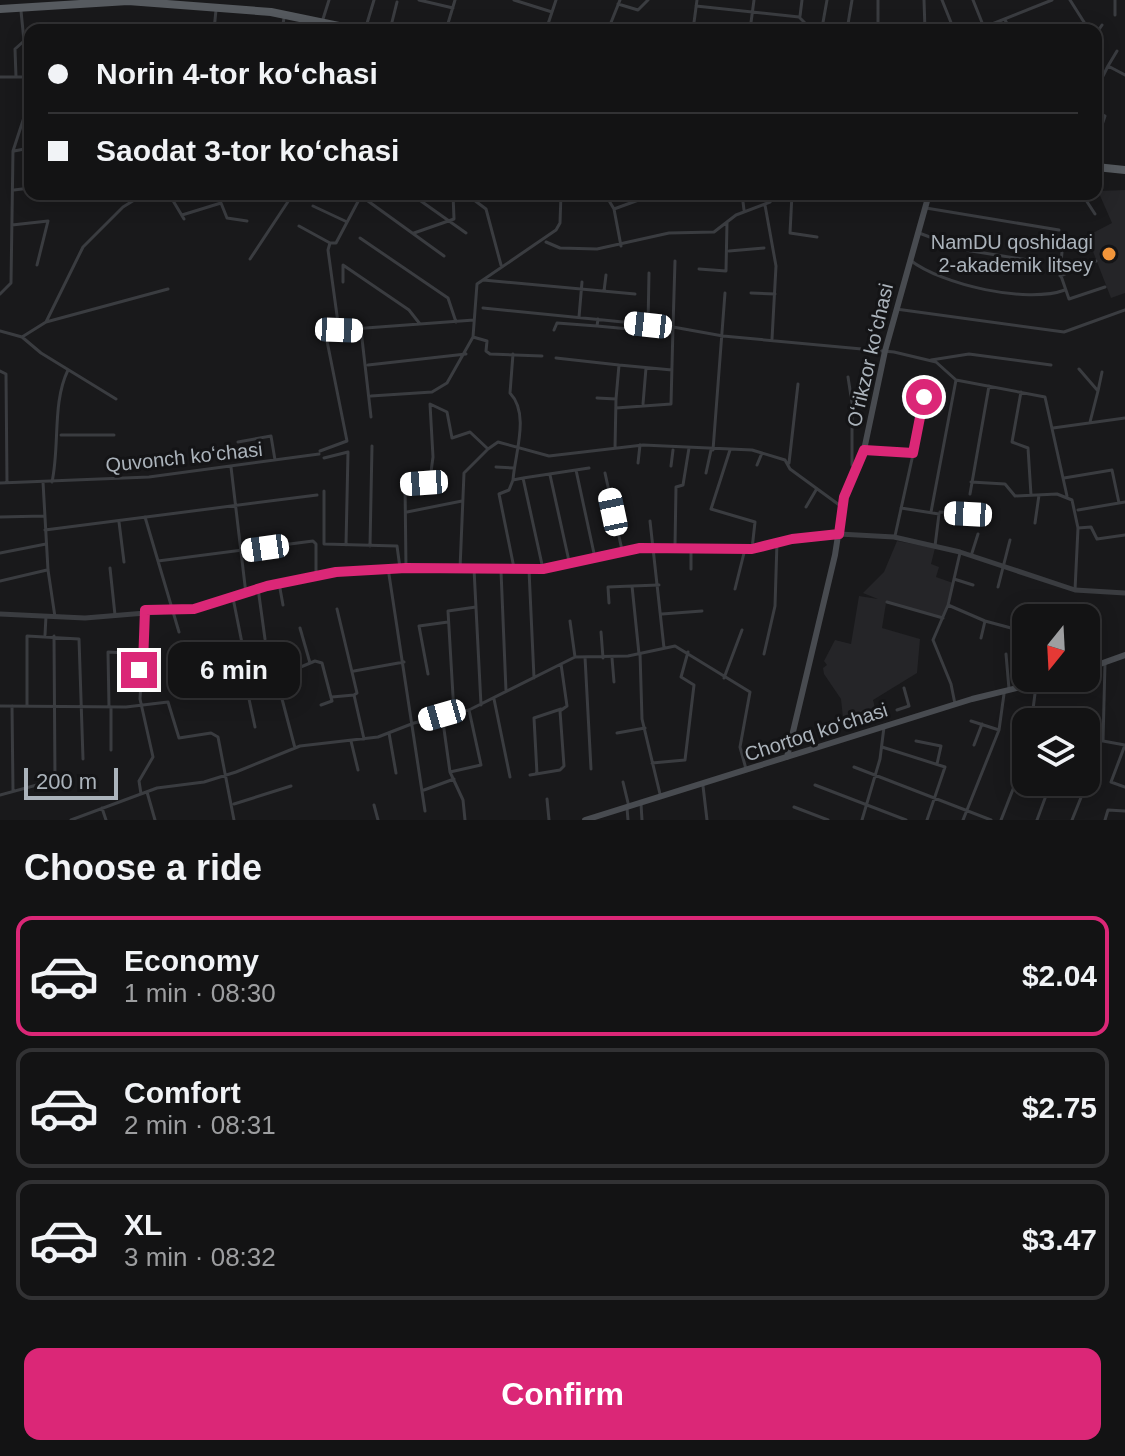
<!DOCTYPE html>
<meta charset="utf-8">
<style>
body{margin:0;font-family:Arial,sans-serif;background:#202022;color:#f1f3f6;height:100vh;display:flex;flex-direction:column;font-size:30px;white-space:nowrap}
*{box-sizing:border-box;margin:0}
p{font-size:26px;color:#9d9ea0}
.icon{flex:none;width:44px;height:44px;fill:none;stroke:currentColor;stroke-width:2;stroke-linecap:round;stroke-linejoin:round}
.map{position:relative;height:820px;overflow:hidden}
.sheet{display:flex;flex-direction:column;background:#131314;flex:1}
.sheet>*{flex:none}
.top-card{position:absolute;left:24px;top:24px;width:1078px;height:176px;border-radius:16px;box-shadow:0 4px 20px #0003,0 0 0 2px #323234;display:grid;align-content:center;height:176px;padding:0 24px;background:#131314}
.needle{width:52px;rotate:198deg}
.buttons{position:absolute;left:1012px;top:604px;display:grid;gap:16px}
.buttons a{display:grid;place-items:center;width:88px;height:88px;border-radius:16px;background:#131314;box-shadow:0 4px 20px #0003,0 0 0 2px #323234;font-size:40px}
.scale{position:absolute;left:24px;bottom:20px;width:94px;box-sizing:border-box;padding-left:8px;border:4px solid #abb3bb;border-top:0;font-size:22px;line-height:28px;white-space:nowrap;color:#abb3bb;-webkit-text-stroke:6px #141416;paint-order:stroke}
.end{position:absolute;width:36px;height:36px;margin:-18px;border:10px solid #db2777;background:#fff;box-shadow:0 0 0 4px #fff}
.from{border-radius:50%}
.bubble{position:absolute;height:56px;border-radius:16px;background:#131314;box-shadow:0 4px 20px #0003,0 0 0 2px #323234;font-size:26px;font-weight:600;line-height:56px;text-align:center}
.car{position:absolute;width:24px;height:48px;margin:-24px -12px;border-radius:10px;box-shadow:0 0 6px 2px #0007;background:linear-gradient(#fff 24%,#345 0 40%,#fff 0 76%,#345 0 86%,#fff 0)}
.top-card b{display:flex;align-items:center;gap:28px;height:76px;font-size:30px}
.top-card b+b{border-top:2px solid #323234}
.top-card i{width:20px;height:20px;background:#f1f3f6}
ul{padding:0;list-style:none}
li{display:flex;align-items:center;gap:24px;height:120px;margin:0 16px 12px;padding:0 8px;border:4px solid #323234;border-radius:16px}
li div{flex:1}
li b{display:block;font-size:30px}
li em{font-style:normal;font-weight:600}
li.selected{border-color:#db2777}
li>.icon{width:72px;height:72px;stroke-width:1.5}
h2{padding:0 24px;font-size:36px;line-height:96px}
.button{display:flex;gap:16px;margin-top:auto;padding:16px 24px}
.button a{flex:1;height:92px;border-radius:16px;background:#db2777;color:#fff;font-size:32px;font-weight:600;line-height:92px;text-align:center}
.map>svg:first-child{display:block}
.built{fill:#252528}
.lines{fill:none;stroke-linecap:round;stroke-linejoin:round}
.pedestrian{stroke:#3a3c40;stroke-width:3}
.minor{stroke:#3a3c40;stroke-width:3}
.tertiary{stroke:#3a3c40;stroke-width:5}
.secondary{stroke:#484b50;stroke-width:6}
.primary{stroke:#565a5f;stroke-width:8}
.route{stroke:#db2777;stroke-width:10}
.poi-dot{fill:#f2953a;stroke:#141416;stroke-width:3}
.labels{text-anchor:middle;stroke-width:6;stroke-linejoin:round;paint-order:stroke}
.poi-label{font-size:20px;fill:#abb3bb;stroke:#141416;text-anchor:end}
.street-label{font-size:20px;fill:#abb3bb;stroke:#141416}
</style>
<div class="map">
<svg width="1125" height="820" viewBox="0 0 1125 820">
<rect width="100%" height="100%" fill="#19191b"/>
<!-- built -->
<path class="built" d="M1125,190V293L1111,298L1087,236L1112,223L1098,191Z
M897,541L935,548L931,564L939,567L936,577L953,583L943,617L886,603L882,628L920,639L917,673L873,700L875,708L843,718L841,699L824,674L823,668L827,665L824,661L835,640L851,644L859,596L878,599L863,593L884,572Z"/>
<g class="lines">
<!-- pedestrian -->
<path class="pedestrian" d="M623,782L629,807"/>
<!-- minor -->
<path class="minor" d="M419,0L453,8
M514,0L552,12
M878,0V30
M924,0L925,30
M942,0L954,30
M973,0L985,30
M1070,0L1089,30
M618,4L638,10L648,0
M696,6L799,17L807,25L833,30
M1115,15V0
M800,16L802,0
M323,19L329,0
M1005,20L1011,30
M822,28L827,0
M214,30L216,10
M282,30L284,18
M365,30L374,0
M390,30L397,2
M446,30L455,0
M546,30L556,0
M608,30L620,0
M693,30L697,0
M750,30L754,0
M847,30L852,0
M977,30L1052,0
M1078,30L1086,25
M1096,34L1102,25
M1108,66L1117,51
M0,77H30
M16,77L15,49L24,41L21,11
M1096,90L1108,66L1125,75
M1096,111L1105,116L1096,143
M14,151L30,148
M14,190L30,188
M169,194L184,219
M411,194L466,233
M466,194L486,209L501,265
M590,194H597
M605,194L614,209
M742,194L744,210
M792,194L790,233L817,237
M1082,194L1095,214
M361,196L444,256
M765,205L776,266L772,339
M313,206L345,221
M926,208L1059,230
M182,215L221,203L227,218L247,221
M12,225L48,221L37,265
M299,226L330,243
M414,233L454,219L453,194
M919,233L965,250L1028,260
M360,238L448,298L456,322
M546,242L560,248L597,249L669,233L714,232L736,215L770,202L777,194
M621,246L614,209L655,194
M729,251L764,248
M1062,252L1060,273L1069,299L1105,287
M250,259L293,194
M910,260C942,285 1027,304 1065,290
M699,269L726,271L727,223
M1060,276L1096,261
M483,280L635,294
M343,282V265L409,310L420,324
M604,291L606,275
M751,293L775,294
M0,294L11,283L13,151L30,99
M483,308L673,327L675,261
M896,309L1064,332L1125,310
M579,317L582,282
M598,319L597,326L672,333
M46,322L83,247L123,207L144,194
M648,325L649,273
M339,330L328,250L330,243H336L362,194
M361,330L371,417
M554,330L557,323L597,326
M0,331L22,337L41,353L116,399
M22,337L46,322L168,289
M473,337L487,341L486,351L490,354L542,356
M513,354L510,393C530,414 515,453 513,480
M556,358L619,365
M931,360L969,354L1051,365
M368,365L466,354
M1079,369L1098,391L1090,422
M0,371L6,374L7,483
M848,377L852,403V465L857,468
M1098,391L1102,372
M1021,392L1012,442L1028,448L1031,495
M371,396L432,392L447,383L473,337L477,284L556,230L560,223L561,194
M597,398L616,399L615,448
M616,399L619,365L672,370
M643,404L646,368
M616,408L671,404L673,327L723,336L894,352L936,362L956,380L1045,397L1067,496
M1053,428L1125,418
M61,435H114
M238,442L271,436L275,460
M488,449L498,442L549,456L643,445L752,450L785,460L790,469L842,507
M713,450L725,293
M730,450L711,509L755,522L752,549
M865,450L913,453
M320,451L347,441L325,331L474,320
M324,458L348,452L346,545
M638,463L640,445
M789,463L798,384
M757,465L762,453
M671,466L673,450
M231,467L246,594
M496,467L514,468
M576,470L595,558
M605,473L622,550
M706,473L711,450
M550,475L569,561
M1064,478L1112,470L1119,503
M43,482L48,570L55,617
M52,482C60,445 52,403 68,370
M971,482L1005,484L1015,496L1057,494L1072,500L1078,528L1075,590
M0,483L149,477L319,454
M324,491V544L397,546L400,568
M970,494L989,386
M806,507L816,490
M901,508L939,514L935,546
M1078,510L1125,502
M407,512L462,501
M931,512L956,380
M940,512L968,514
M0,517L44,516
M145,517L179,632
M650,521L664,648
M119,522L124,562
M1035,523L1039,495
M1078,528L1091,527L1097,539L1125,535
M45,530L317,495
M895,536L925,400L903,396
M370,546L372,446
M675,546L676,487L683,485L689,448
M691,548V569
M0,553L46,544
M971,556L978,534
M158,561L313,541L316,544V574
M110,568L115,615
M388,568L425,811
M406,568L405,484L424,483L431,472L433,457L430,404L447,412L452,438L470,432L488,449L464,473L460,569
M514,568L499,494L509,490L513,480L523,478
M474,569L481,705
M543,569L523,478L589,468
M529,570L534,678
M501,571L506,691
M954,579L973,585
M0,581L47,570
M279,583L283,605
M632,586L659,585
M998,587L1010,540
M258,588L265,639
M735,589L745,549
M233,598L243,648
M887,602L943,618
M609,603L608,587L632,586L639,654
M948,605L985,621L1026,632
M337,609L357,693L354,695
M662,614L702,611
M1055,618V612
M570,621L575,657
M1086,624L1087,615
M300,628L310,663
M601,632L603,658
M45,635L46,616
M981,638L985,621
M640,653L642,719L660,794
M764,654L775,606L777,542
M1006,654L1009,689
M585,657L591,769
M612,658L614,682
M1105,663L1103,741L1125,745
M354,671L404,662
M428,674L419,626L448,622
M277,677L315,661L322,663L332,701L321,705
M724,678L742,630
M332,697L354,695L364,739
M494,699L510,777
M955,704L951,684L933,640L948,605L960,553
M27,705V636L79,639L83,759
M0,706L126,707L168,702L179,738L211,733L218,737L234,820
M12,706L13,791
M109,707L108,652L143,654
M111,707V750
M1033,709L1036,686
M897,710L909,706L904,688
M454,713L448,611L476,607
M442,715L450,772L463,800L465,820
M971,721L999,730
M255,727L243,671L273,665L295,748
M389,733L396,773
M617,733L645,728
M1086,740L1103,741
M351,741L358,770
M916,741L941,746L937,764
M974,745L982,724
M1125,745L1111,782L1125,787
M882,747L945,767L927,820
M652,763L685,760L694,685L681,677L688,652
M854,767L991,820
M450,772L481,765L469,710
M537,774L534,718L561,709
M530,775L560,770L564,766L560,711L567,706L561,664
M815,785L906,820
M703,786L707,820
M424,790L454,779
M147,792L155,820
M141,794L139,781L153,757L140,699L145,610
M0,795L55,780L54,636
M547,799L549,820
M234,804L291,786
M641,804L642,820
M374,805L378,820
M794,807L828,820
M102,808L106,820
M627,808L628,820
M71,820L157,788L204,782L236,772L300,746L378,737L414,723L469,710L575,657L628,656L675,646L750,692L740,747L746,769
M862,820L880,759L884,727
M963,820L999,730L1004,694
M1001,820L1026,756
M1037,820L1051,782
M1072,820L1092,770L1086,765
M1105,820L1108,810L1125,811"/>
<!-- tertiary -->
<path class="tertiary" d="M0,614L85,618L194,609L267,586L336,572L408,568L543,569L640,548L752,549L792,539L839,534L894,537L960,552L1075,590L1125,593"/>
<!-- secondary -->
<path class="secondary" d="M1086,669L1125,655
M787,757L835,555L844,497L864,450L885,351L929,194
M585,820L972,699L1058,678"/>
<!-- primary -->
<path class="primary" d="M0,9L128,1L271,12L358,30
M1096,167L1125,170"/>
</g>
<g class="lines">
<!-- route -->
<path class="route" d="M139,670L143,664L145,610L194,609L267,586L336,572L406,568L543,569L640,548L752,549L792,539L839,534L844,497L864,450L913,453L924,397"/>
</g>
<!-- markers -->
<circle class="poi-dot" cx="1109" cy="254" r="8"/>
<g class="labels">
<!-- poi labels -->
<g class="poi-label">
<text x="1093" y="249">NamDU qoshidagi<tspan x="1093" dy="23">2-akademik litsey</tspan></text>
</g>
<!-- street labels -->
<g class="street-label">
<text transform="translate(870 355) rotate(-77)" y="7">Oʻrikzor koʻchasi</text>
<text transform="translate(184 457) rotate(-6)" y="7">Quvonch koʻchasi</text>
<text transform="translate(816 732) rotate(-18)" y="7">Chortoq koʻchasi</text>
</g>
</g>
</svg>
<div class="buttons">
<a><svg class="needle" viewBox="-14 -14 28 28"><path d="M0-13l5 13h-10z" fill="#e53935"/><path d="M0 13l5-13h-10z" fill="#9d9ea0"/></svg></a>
<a><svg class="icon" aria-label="layers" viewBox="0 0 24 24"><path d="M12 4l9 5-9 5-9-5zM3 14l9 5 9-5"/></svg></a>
</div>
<div class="scale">200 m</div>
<i class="end from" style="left:924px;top:397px"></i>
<i class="end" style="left:139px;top:670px"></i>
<div class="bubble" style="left:168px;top:642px;width:132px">6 min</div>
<i class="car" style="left:648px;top:325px;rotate:276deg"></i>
<i class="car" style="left:339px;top:330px;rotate:92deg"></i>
<i class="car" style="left:424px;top:483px;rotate:266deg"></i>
<i class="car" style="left:613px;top:512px;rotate:348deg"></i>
<i class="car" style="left:968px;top:514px;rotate:273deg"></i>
<i class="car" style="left:265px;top:548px;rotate:262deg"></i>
<i class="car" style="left:442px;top:715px;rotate:254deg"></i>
<div class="top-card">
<b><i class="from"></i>Norin 4-tor koʻchasi</b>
<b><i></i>Saodat 3-tor koʻchasi</b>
</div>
</div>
<section class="sheet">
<h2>Choose a ride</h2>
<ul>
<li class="selected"><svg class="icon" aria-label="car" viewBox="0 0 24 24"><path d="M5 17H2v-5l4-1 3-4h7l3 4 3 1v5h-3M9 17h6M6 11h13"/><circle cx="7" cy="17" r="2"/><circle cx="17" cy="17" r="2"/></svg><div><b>Economy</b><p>1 min · 08:30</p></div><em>$2.04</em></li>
<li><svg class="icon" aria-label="car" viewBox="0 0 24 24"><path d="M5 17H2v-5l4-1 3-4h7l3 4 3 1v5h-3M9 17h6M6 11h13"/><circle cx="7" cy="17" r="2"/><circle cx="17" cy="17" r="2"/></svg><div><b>Comfort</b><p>2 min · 08:31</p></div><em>$2.75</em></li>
<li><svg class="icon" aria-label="car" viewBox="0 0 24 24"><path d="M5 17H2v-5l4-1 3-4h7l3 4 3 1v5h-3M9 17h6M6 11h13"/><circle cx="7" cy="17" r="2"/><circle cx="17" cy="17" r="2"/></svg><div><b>XL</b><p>3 min · 08:32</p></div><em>$3.47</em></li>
</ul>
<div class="button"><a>Confirm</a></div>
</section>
